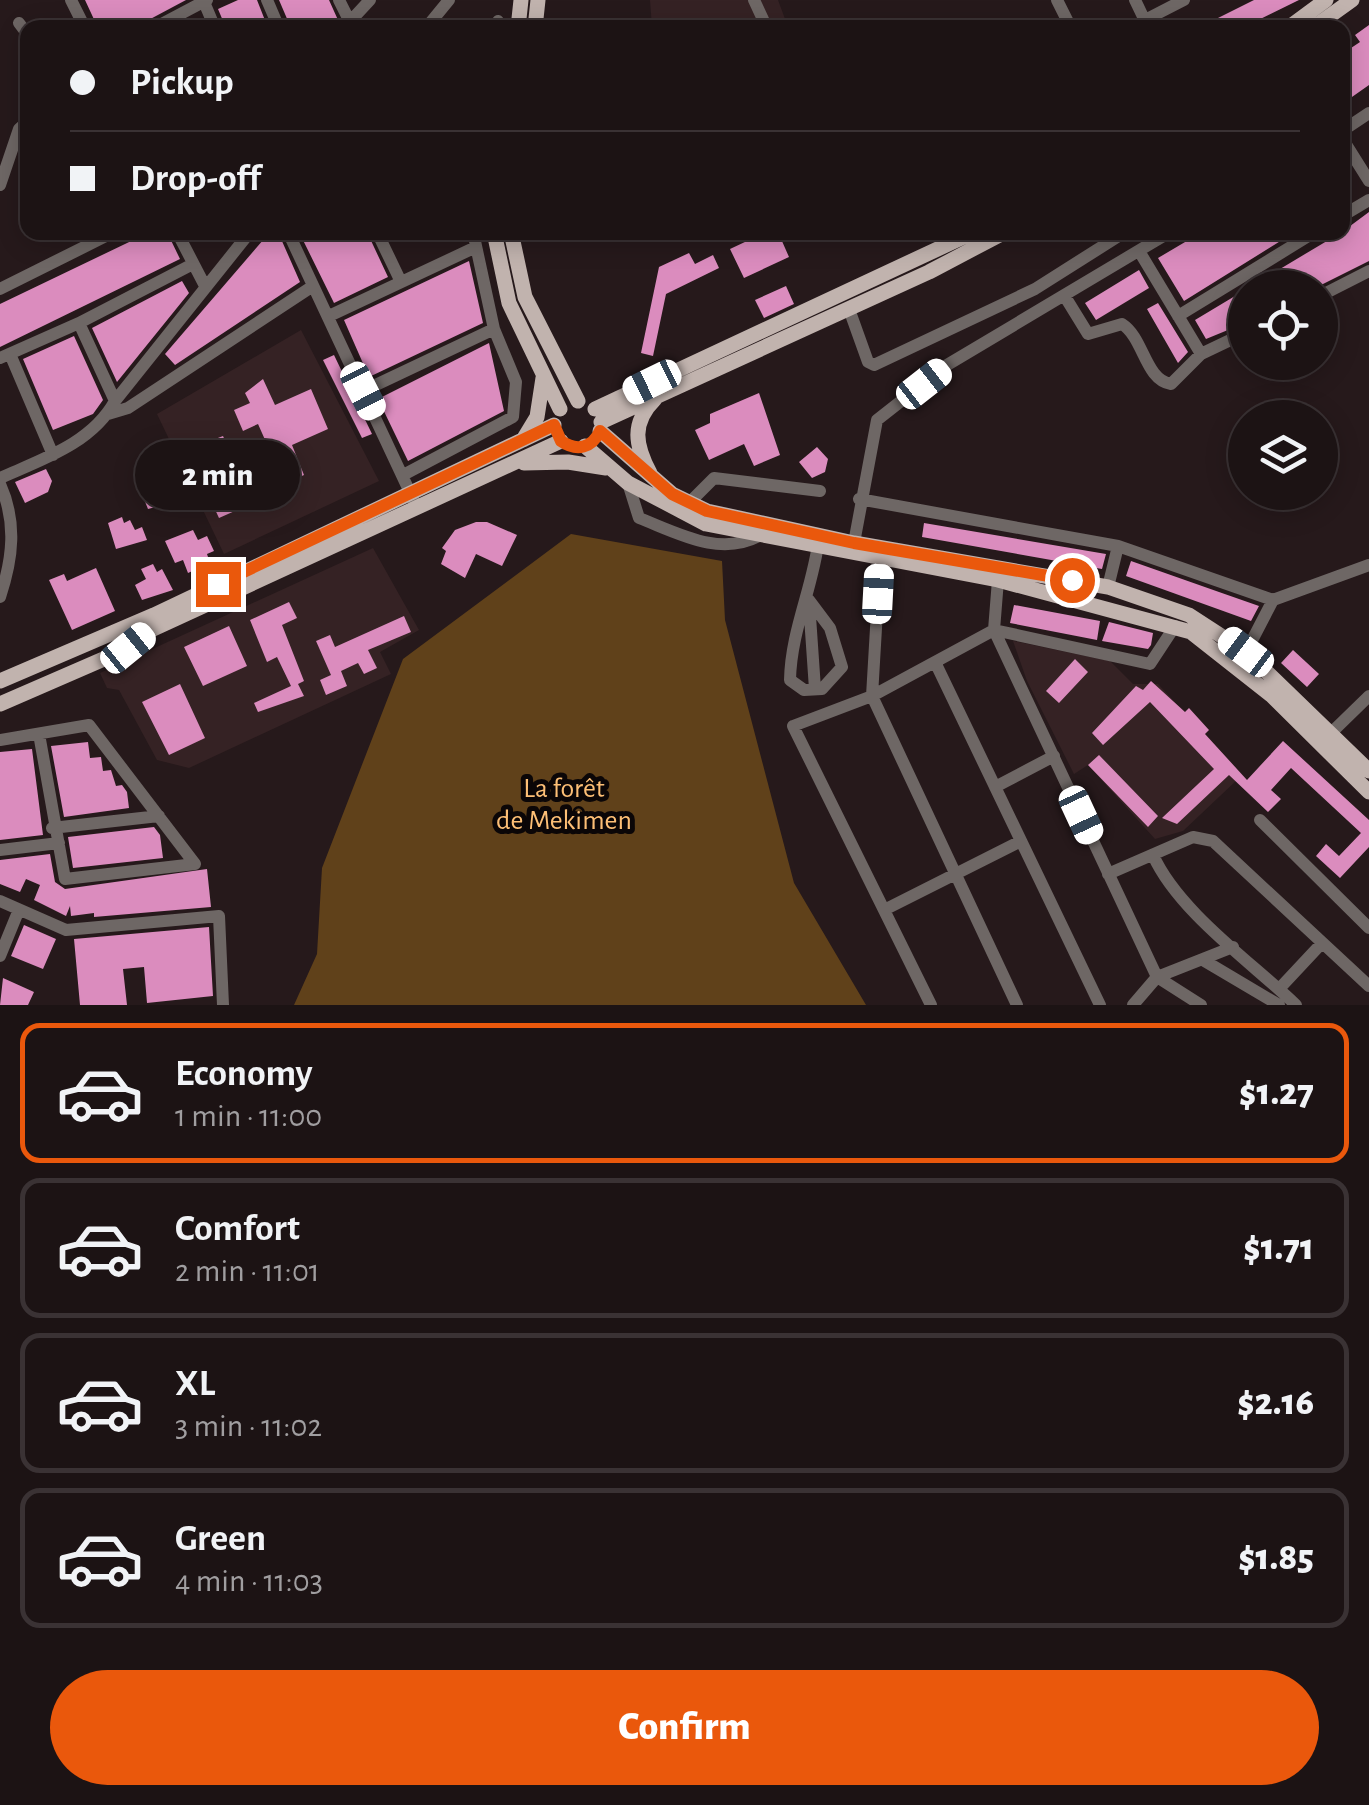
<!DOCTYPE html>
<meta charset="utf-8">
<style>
body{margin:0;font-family:"Alegreya Sans",sans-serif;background:#251c1d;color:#f1f3f6;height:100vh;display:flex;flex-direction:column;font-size:38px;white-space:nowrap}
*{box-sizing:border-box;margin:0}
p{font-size:32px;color:#a09ea0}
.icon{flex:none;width:55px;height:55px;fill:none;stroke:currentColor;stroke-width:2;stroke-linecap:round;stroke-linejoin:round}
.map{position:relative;height:1005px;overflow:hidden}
.side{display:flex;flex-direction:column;background:#1c1314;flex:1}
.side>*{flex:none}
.guide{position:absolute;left:20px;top:20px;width:1330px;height:220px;border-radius:20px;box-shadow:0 5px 25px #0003,0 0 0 2px #3a3234;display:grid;align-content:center;height:220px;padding:0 50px;background:#1c1314}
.tools{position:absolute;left:1228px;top:270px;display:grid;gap:20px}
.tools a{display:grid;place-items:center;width:110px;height:110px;border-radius:50%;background:#1c1314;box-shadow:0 5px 25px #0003,0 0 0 2px #3a3234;font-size:50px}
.end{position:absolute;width:45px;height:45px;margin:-22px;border:12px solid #ea580c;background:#fff;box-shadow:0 0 0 5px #fff}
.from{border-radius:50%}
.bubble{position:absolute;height:70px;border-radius:35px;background:#1c1314;box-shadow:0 5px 25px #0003,0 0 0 2px #3a3234;font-size:32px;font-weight:800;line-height:70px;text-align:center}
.car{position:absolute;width:30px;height:60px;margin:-30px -15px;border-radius:12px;box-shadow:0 0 8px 2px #0007;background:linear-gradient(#fff 24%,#345 0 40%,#fff 0 76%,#345 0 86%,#fff 0)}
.guide b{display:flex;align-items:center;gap:35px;height:95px;font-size:38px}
.guide b+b{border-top:2px solid #3a3234}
.guide i{width:25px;height:25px;background:#f1f3f6}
ul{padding:18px 0 0;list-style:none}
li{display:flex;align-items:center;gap:30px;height:140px;margin:0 20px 15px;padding:0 30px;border:5px solid #3a3234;border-radius:20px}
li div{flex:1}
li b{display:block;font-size:38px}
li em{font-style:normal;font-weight:800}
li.selected{border-color:#ea580c}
li>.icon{width:90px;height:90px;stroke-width:1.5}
.action{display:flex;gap:20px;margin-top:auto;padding:20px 50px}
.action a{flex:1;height:115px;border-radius:60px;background:#ea580c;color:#fff;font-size:40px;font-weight:800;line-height:115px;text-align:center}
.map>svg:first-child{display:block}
.built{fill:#352224}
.forest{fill:#60411a}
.building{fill:#db8cbe}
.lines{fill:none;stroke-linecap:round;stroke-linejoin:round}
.minor{stroke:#6e6765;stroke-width:12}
.major{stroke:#c1b3ae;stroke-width:15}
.route{stroke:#ea580c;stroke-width:12}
.labels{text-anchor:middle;stroke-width:10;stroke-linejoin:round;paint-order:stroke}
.park-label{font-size:28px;fill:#fdbf76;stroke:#0b0607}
</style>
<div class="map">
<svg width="1369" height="1005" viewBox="0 0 1369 1005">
<rect width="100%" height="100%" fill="#26191b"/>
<!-- built -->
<path class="built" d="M650,0H778L788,27H652Z
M301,330L379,481L224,554L157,414Z
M373,548L419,630L380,652L391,674L189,768L157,760L119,690L107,688L100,673Z
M1013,641L1110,661L1133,684H1158L1236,768L1238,779L1183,831L1155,839L1088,765L1074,774L1027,681Z"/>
<!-- forest -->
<path class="forest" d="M571,534L722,561L725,620L794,883L866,1005H294L317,954L322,868L403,659Z"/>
<!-- building -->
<path class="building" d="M85,0H186L141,24L143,28H98Z
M238,0H257L268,28H226L218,9Z
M279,0H329L338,20L334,28H291Z
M1254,0H1299L1242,28H1198Z
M1369,25V85L1342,104V54L1360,42L1355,35Z
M1369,212V261L1315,288H1248L1342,232Z
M150,232H167L180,259L0,347V304Z
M270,232H278L300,282L175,365L165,354Z
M299,232H367L388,277L334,303Z
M766,232H778L789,257L744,278L730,249Z
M1202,232H1295L1184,301L1158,258Z
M689,253L695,264L713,255L719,268L666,294L653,356L641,353L659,267Z
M469,261L483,323L369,377L344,320Z
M1139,270L1149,288L1096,320L1085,303Z
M182,281L189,293L117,382L92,328Z
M786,286L794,304L764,318L755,300Z
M1245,290V323L1206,339L1195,320Z
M1158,303L1188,352L1178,363L1147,309Z
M74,336L103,400L93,414L53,430L23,359Z
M489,343L504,411L408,461L378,399Z
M334,355L372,434L362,438L323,360Z
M263,379L275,405L311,389L328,429L292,445L304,475L288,482L282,466L252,479L262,499L219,518L205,488L220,482L205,443L223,436L236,466L270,451L258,424L243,431L234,410L250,403L245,393Z
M759,393L780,455L754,466L744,444L709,460L695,430L710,423V414Z
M817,447L828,459L825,472L812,478L799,462Z
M46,469L52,481L48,492L25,503L15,482Z
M167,470L170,479L176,476L180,485L184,483L189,498L148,509L140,489L152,485L149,477Z
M122,517L124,523L130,520L135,530L142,527L147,540L116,549L108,523Z
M476,522H487L517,535L502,566L476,554L465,578L441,564L446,551L442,548L455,530Z
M924,523L1106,554L1102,569L922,537Z
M193,530L198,540L207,536L214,551L207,554L210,563L188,573L183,560L175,563L165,541Z
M1131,561L1219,592L1259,606L1251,621L1126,576Z
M153,564L157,572L162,569L173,590L142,600L135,585L146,579L141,569Z
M96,568L115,611L72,630L49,580L64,574L67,581Z
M289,602L297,618L282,625L304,681L298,684L304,696L258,712L254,703L291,686L277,657L267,662L250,620Z
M1014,605L1100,621L1097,640L1010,623Z
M404,616L411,632L368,650L377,668L364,674L358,663L341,671L347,686L326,695L320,680L331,675L316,641L330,635L335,647Z
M1109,622L1153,633L1151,645L1148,649L1102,641Z
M229,626L247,666L203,686L184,647Z
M1293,650L1319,674L1307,687L1281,663Z
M1075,659L1088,672L1059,703L1046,691Z
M1151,681L1185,712L1189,708L1209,730L1205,734L1247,780L1283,741L1369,820V847L1340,878L1316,856L1326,844L1339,856L1361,833L1291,768L1271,790L1281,799L1268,812L1229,775L1177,824L1162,818L1214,769L1150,702L1103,745L1092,733L1136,686L1143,690Z
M180,684L205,738L169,755L142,702Z
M88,742L90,758L101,757L103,771L111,770L116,786L122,785L127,792L129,808L64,817L51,746Z
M32,749L43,835L0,840V752Z
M1099,755L1158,816L1148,827L1088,765Z
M154,827L160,835L163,858L73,868L68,837Z
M50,854L55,882L65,889L207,869L211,907L94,917V913L71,916L70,906L66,916L34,900L40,885L26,879L20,892L0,884V860Z
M24,925L56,939L43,969L11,956Z
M209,927L213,996L147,1003L144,967L123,969L127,1005H80L74,939Z
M3,978L34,992L28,1005H0Z"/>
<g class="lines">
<!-- minor -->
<path class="minor" d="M71,0L85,28
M267,0L279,28
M339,0L350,22
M754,0L767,28
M1057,0L1071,28
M1135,0L1147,25
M204,2L215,28
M1145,20L1184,0
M19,23L28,35
M154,28L207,0
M344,28L370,0
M426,28L449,0
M497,28L498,21
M1342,131L1369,113
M1342,138L1369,181
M0,185L19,129L28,121
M1342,216L1369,200
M177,232L205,286
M288,232L414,501
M377,232L401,282
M1139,251L1201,354
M0,289L114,232
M1064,295L1088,334L1122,324C1144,338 1145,380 1171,384L1201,354L1245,333
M1320,296L1369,271
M849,309L868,362L874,365L1035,289L1125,232
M329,316L476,247
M1178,316L1315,232
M79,323L115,401
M10,354L53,455
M0,358L79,323L193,264
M363,391L494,329
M108,414L128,408L313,286
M405,474L513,417L516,382L494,329L473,232
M0,478C43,459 92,443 115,401L250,232
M628,483L639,518C678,533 719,557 759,536
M0,484C17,522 13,558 0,597
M859,499L1118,546L1273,600L1369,565
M688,504L714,478L820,491
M854,543L877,420L947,365L1170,232
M880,560L872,696L1017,1005
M998,580L994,630L1157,977L1133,1005
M1108,587L1118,546
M809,600L830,628L842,667L822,689L804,690L790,680C791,630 813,588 819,538
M809,602L815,689
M1246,652L1273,600
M935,662L1100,1005
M1331,733L1369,696
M39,734L65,879L195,864
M0,740L89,725L195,864
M995,787L1054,756
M1260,820L1369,928
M52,828L159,816
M0,850L59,843
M1153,855C1178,911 1251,962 1296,1005
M1108,874L1193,837L1213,841L1369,986
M0,901L66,930L219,916L223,1005
M886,909L1021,841
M0,956L18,912
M1203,960L1279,1005
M1279,989L1322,943
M931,1005L793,726L872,696L994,630L1150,664L1175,626
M1201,1005L1157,977L1233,947"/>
<!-- major -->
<path class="major" d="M518,28L521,0
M535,28L538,0
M1288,28L1326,0
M1313,28L1352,0
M494,232L509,303L560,409
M511,232L525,297L578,401
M595,409L974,232
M601,422L929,272L1005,232
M600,431L672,494L707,511L854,543L1108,587L1189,615L1246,652L1369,771
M523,440L537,417L543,378
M585,446L628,483L706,524L998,580L1191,632L1271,695L1369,792
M524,463L568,462L606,468
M650,473C635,445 631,423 655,399
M0,681L154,615L554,425
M0,704L129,648L149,631L561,441"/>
</g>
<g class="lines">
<!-- route -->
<path class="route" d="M218,584L554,425L561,441C577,452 592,448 600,431L672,494L707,511L854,543L1072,580"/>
</g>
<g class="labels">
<!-- park labels -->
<g class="park-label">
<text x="564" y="797">La forêt<tspan x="564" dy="32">de Mekimen</tspan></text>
</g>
</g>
</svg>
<div class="tools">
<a><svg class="icon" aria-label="locate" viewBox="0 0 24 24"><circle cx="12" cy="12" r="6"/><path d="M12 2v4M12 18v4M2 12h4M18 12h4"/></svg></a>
<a><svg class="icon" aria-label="layers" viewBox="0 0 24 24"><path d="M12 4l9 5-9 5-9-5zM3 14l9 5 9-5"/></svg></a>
</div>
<i class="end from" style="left:1072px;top:580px"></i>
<i class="end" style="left:218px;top:584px"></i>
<div class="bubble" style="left:135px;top:440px;width:165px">2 min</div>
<i class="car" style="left:652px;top:382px;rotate:244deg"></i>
<i class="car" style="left:924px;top:384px;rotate:52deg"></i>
<i class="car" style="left:363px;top:391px;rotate:153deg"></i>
<i class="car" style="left:878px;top:594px;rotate:3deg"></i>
<i class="car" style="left:128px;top:648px;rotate:51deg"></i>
<i class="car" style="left:1246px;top:652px;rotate:307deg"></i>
<i class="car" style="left:1081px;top:815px;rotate:155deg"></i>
<div class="guide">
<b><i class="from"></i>Pickup</b>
<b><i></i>Drop-off</b>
</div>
</div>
<section class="side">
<ul>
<li class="selected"><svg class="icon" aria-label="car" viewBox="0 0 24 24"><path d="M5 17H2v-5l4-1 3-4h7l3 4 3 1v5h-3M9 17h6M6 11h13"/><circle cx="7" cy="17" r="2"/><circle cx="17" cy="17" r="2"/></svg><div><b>Economy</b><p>1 min · 11:00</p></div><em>$1.27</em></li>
<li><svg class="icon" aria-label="car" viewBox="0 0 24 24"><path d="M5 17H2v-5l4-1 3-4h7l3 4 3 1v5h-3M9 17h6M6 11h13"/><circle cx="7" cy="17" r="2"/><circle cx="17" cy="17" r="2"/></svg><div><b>Comfort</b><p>2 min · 11:01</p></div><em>$1.71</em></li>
<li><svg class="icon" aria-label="car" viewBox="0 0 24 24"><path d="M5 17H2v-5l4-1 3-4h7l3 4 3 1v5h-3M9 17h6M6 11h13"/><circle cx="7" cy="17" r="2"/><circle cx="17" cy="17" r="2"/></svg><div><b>XL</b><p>3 min · 11:02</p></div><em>$2.16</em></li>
<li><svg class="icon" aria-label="car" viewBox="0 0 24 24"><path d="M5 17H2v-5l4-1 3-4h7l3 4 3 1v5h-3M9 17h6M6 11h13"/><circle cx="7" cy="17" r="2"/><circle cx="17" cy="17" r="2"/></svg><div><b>Green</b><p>4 min · 11:03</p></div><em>$1.85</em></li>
</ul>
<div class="action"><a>Confirm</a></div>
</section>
